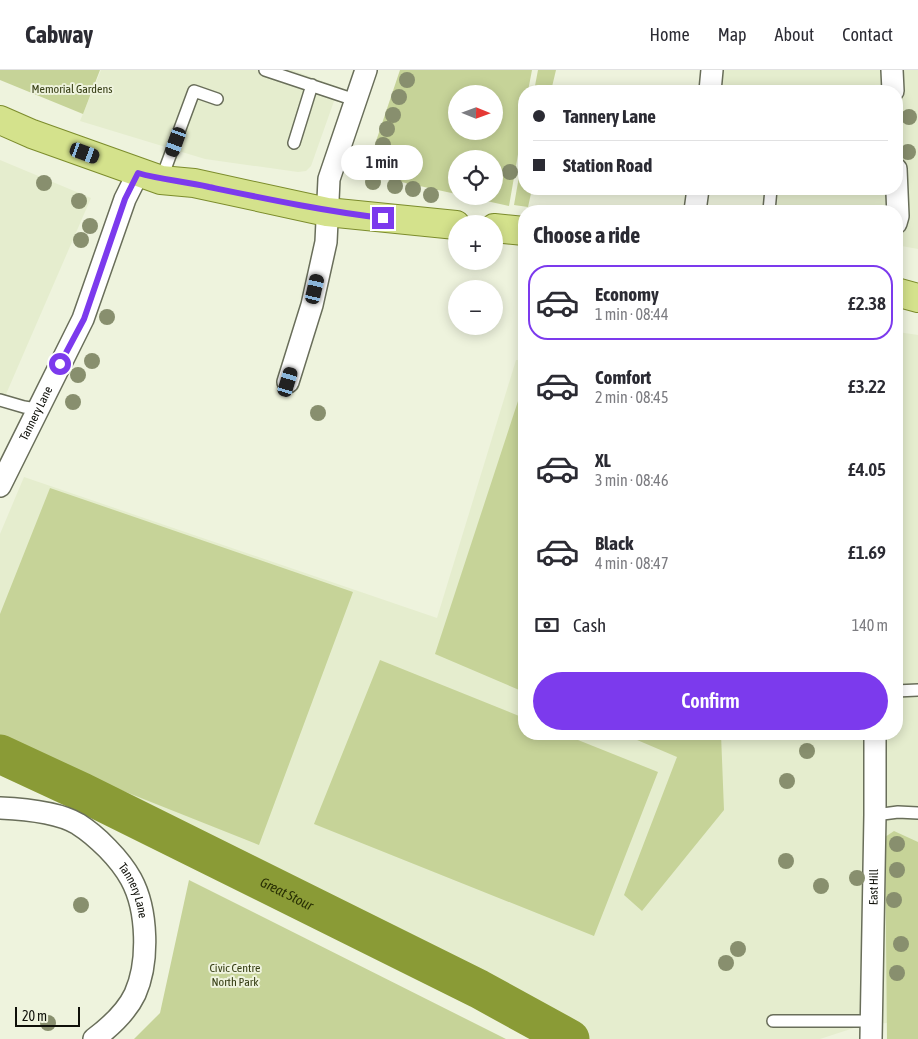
<!DOCTYPE html>
<meta charset="utf-8">
<style>
body{margin:0;font-family:"Asap Condensed",sans-serif;background:#f7f7f7;color:#2b2b33;height:100vh;display:flex;flex-direction:column;font-size:19px;white-space:nowrap}
*{box-sizing:border-box;margin:0}
p{font-size:16px;color:#7c7c81}
.icon{flex:none;width:28px;height:28px;fill:none;stroke:currentColor;stroke-width:2;stroke-linecap:round;stroke-linejoin:round}
.map{position:relative;flex:1;overflow:hidden}
.drawer{position:absolute;left:518px;top:135px;width:385px;height:535px;display:flex;flex-direction:column;background:#fff;border-radius:20px;box-shadow:0 2px 12px #0003}
.drawer>*{flex:none}
.guide{position:absolute;left:518px;top:15px;width:385px;height:110px;border-radius:20px;box-shadow:0 2px 12px #0003;display:grid;align-content:center;height:110px;padding:0 15px;background:#fff}
.needle{width:32px;rotate:91deg}
.fabs{position:absolute;left:448px;top:15px;display:grid;gap:10px}
.fabs a{display:grid;place-items:center;width:55px;height:55px;border-radius:50%;background:#fff;box-shadow:0 2px 12px #0003;font-size:25px}
.scale{position:absolute;left:15px;bottom:12px;width:65px;box-sizing:border-box;padding-left:5px;border:2px solid #0e0f08;border-top:0;font-size:14px;line-height:18px;white-space:nowrap;color:#0e0f08;-webkit-text-stroke:4px #eef3dd;paint-order:stroke}
.end{position:absolute;width:22px;height:22px;margin:-11px;border:6px solid #7c3aed;background:#fff;box-shadow:0 0 0 2px #fff}
.from{border-radius:50%}
.bubble{position:absolute;height:35px;border-radius:18px;background:#fff;box-shadow:0 2px 12px #0003;font-size:16px;font-weight:600;line-height:35px;text-align:center}
.car{position:absolute;width:15px;height:30px;margin:-15px -8px;border-radius:6px;box-shadow:0 0 4px 1px #0007;background:linear-gradient(#222 24%,#8ab4d8 0 40%,#222 0 76%,#8ab4d8 0 86%,#222 0)}
.guide b{display:flex;align-items:center;gap:18px;height:48px;font-size:19px}
.guide b+b{border-top:1px solid #e1e1e2}
.guide i{width:12px;height:12px;background:#2b2b33}
ul{padding:0;list-style:none}
li{display:flex;align-items:center;gap:15px;height:75px;margin:0 10px 8px;padding:0 5px;border:2px solid transparent;border-radius:20px}
li div{flex:1}
li b{display:block;font-size:19px}
li em{font-style:normal;font-weight:600}
li.active{border-color:#7c3aed}
li>.icon{width:45px;height:45px;stroke-width:1.5}
h2{padding:0 15px;font-size:22px;line-height:60px}
.pay{display:flex;align-items:center;gap:12px;height:55px;padding:0 15px;font-size:19px}
.pay p{margin-inline-start:auto}
.action{display:flex;gap:10px;margin-top:auto;padding:10px 15px}
.action a{flex:1;height:58px;border-radius:30px;background:#7c3aed;color:#fff;font-size:20px;font-weight:600;line-height:58px;text-align:center}
header{display:flex;align-items:center;gap:30px;box-sizing:border-box;height:70px;padding:0 25px;background:#fff;border-bottom:1px solid #e1e1e2}
header strong{font-size:24px}
nav{display:flex;gap:28px;margin-inline-start:auto;font-size:18px}
.map>svg:first-child{display:block}
.built{fill:#e5edce}
.green{fill:#c6d398;fill-rule:evenodd}
.lines{fill:none;stroke-linecap:round;stroke-linejoin:round}
.river{stroke:#8a9b36;stroke-width:39}
.lane-casing{stroke:#696e5a;stroke-width:14}
.street-casing{stroke:#696e5a;stroke-width:24}
.primary-casing{stroke:#7c8c2c;stroke-width:30}
.lane{stroke:#fff;stroke-width:11}
.street{stroke:#fff;stroke-width:21}
.primary{stroke:#d4e28c;stroke-width:28}
.tree{fill:#888f6e}
.route{stroke:#7c3aed;stroke-width:6}
.labels{text-anchor:middle;stroke-width:4;stroke-linejoin:round;paint-order:stroke}
.park-label{font-size:12px;fill:#353d13;stroke:#eef3dd}
.street-label{font-size:12px;fill:#0e0f08;stroke:#eef3dd}
.water-label{font-size:14px;font-style:italic;fill:#282f04;stroke:#eef3dd}
</style>
<header>
<strong>Cabway</strong>
<nav><a>Home</a><a>Map</a><a>About</a><a>Contact</a></nav>
</header>
<div class="map">
<svg width="918" height="969" viewBox="0 0 918 969">
<rect width="100%" height="100%" fill="#eef3dd"/>
<!-- built -->
<path class="built" d="M101,0H292L339,17L311,96L306,101L298,102L205,89L80,51Z
M723,0H918V179L896,175V141H777L778,119H896V21H721Z
M0,90L91,128L0,338Z
M898,262L918,265V969H887V953L863,955L820,969H576L0,679V464L24,407L437,548L516,290H524V664H896Z"/>
<!-- green -->
<path class="green" d="M0,0H100L83,44L0,10Z
M400,0H532L528,21H524V50L509,136L464,126H494V89H456V124L365,104ZM456,24H494V61H456Z
M538,0H556L551,21H534Z
M524,78V119H532L528,137L514,135Z
M519,328H524V622L435,584Z
M50,418L353,522L259,775L0,672V544Z
M380,590L524,648V664H563L658,702L594,866L314,754Z
M623,664H721L724,740L642,841L624,825L677,687Z
M894,761L918,772V969H887L885,767Z
M189,810L506,969H134L160,943Z"/>
<g class="lines">
<!-- river -->
<path class="river" id="s1" d="M0,684L82,722L479,919L570,969"/>
<!-- lane casing -->
<g class="lane-casing">
<path id="lane" d="M265,0L355,30
M294,73L312,15
M161,110L194,21L217,29
M769,141L771,119
M0,330L24,337L37,339
M896,621L918,620
M875,745L898,742L918,743
M773,951H870"/>
</g>
<!-- street casing -->
<g class="street-casing">
<g id="street">
<path d="M892,0L893,21"/>
<path d="M710,21L712,0"/>
<path d="M896,99L898,146L896,153"/>
<path d="M695,141L698,119"/>
<path d="M288,312L312,235L326,172L329,109L366,0"/>
<path id="s2" d="M0,416L83,249L125,129L138,103"/>
<path id="s3" d="M0,738C23,739 58,742 78,754C97,766 120,789 131,809C148,840 149,893 135,924C126,943 110,957 94,969"/>
<path id="s4" d="M871,969L875,745V664"/>
</g>
</g>
<!-- primary casing -->
<g class="primary-casing">
<path id="primary" d="M0,50L32,64L161,110L194,113L327,142L456,155
M494,158L524,161
M896,222L918,228"/>
</g>
<!-- lane -->
<use href="#lane" class="lane"/>
<!-- street -->
<use href="#street" class="street"/>
<!-- primary -->
<use href="#primary" class="primary"/>
</g>
<!-- trees -->
<g class="tree">
<circle cx="407" cy="10" r="8"/>
<circle cx="399" cy="27" r="8"/>
<circle cx="393" cy="45" r="8"/>
<circle cx="909" cy="47" r="8"/>
<circle cx="387" cy="59" r="8"/>
<circle cx="383" cy="75" r="8"/>
<circle cx="908" cy="82" r="8"/>
<circle cx="378" cy="90" r="8"/>
<circle cx="510" cy="102" r="8"/>
<circle cx="373" cy="112" r="8"/>
<circle cx="44" cy="113" r="8"/>
<circle cx="395" cy="116" r="8"/>
<circle cx="413" cy="119" r="8"/>
<circle cx="431" cy="125" r="8"/>
<circle cx="79" cy="131" r="8"/>
<circle cx="90" cy="156" r="8"/>
<circle cx="81" cy="170" r="8"/>
<circle cx="107" cy="247" r="8"/>
<circle cx="92" cy="291" r="8"/>
<circle cx="78" cy="305" r="8"/>
<circle cx="73" cy="332" r="8"/>
<circle cx="318" cy="343" r="8"/>
<circle cx="807" cy="681" r="8"/>
<circle cx="787" cy="711" r="8"/>
<circle cx="897" cy="774" r="8"/>
<circle cx="786" cy="791" r="8"/>
<circle cx="897" cy="800" r="8"/>
<circle cx="857" cy="808" r="8"/>
<circle cx="821" cy="816" r="8"/>
<circle cx="894" cy="830" r="8"/>
<circle cx="81" cy="835" r="8"/>
<circle cx="901" cy="874" r="8"/>
<circle cx="738" cy="879" r="8"/>
<circle cx="726" cy="893" r="8"/>
<circle cx="897" cy="903" r="8"/>
<circle cx="48" cy="953" r="8"/>
</g>
<g class="lines">
<!-- route -->
<path class="route" d="M60,294L84,249L125,129L138,103C161,110 185,111 209,117C267,129 324,141 383,148"/>
</g>
<g class="labels">
<!-- park labels -->
<g class="park-label">
<text x="72" y="23">Memorial Gardens</text>
<text x="235" y="902">Civic Centre<tspan x="235" dy="14">North Park</tspan></text>
</g>
<!-- street labels -->
<g class="street-label">
<text dy="4" stroke="none"><textPath href="#s2" startOffset="81">Tannery Lane</textPath></text>
<text dy="4" stroke="none"><textPath href="#s4" startOffset="152">East Hill</textPath></text>
<text dy="4" stroke="none"><textPath href="#s3" startOffset="169">Tannery Lane</textPath></text>
</g>
<!-- water labels -->
<g class="water-label">
<text dy="5" stroke="none"><textPath href="#s1" startOffset="319">Great Stour</textPath></text>
</g>
</g>
</svg>
<div class="fabs">
<a><svg class="needle" viewBox="-14 -14 28 28"><path d="M0-13l5 13h-10z" fill="#e53935"/><path d="M0 13l5-13h-10z" fill="#7c7c81"/></svg></a>
<a><svg class="icon" aria-label="locate" viewBox="0 0 24 24"><circle cx="12" cy="12" r="6"/><path d="M12 2v4M12 18v4M2 12h4M18 12h4"/></svg></a>
<a>+</a>
<a>−</a>
</div>
<div class="scale">20 m</div>
<i class="end from" style="left:60px;top:294px"></i>
<i class="end" style="left:383px;top:148px"></i>
<div class="bubble" style="left:341px;top:75px;width:82px">1 min</div>
<i class="car" style="left:176px;top:72px;rotate:200deg"></i>
<i class="car" style="left:85px;top:83px;rotate:110deg"></i>
<i class="car" style="left:315px;top:219px;rotate:13deg"></i>
<i class="car" style="left:288px;top:312px;rotate:17deg"></i>
<div class="guide">
<b><i class="from"></i>Tannery Lane</b>
<b><i></i>Station Road</b>
</div>
<section class="drawer">
<h2>Choose a ride</h2>
<ul>
<li class="active"><svg class="icon" aria-label="car" viewBox="0 0 24 24"><path d="M5 17H2v-5l4-1 3-4h7l3 4 3 1v5h-3M9 17h6M6 11h13"/><circle cx="7" cy="17" r="2"/><circle cx="17" cy="17" r="2"/></svg><div><b>Economy</b><p>1 min · 08:44</p></div><em>£2.38</em></li>
<li><svg class="icon" aria-label="car" viewBox="0 0 24 24"><path d="M5 17H2v-5l4-1 3-4h7l3 4 3 1v5h-3M9 17h6M6 11h13"/><circle cx="7" cy="17" r="2"/><circle cx="17" cy="17" r="2"/></svg><div><b>Comfort</b><p>2 min · 08:45</p></div><em>£3.22</em></li>
<li><svg class="icon" aria-label="car" viewBox="0 0 24 24"><path d="M5 17H2v-5l4-1 3-4h7l3 4 3 1v5h-3M9 17h6M6 11h13"/><circle cx="7" cy="17" r="2"/><circle cx="17" cy="17" r="2"/></svg><div><b>XL</b><p>3 min · 08:46</p></div><em>£4.05</em></li>
<li><svg class="icon" aria-label="car" viewBox="0 0 24 24"><path d="M5 17H2v-5l4-1 3-4h7l3 4 3 1v5h-3M9 17h6M6 11h13"/><circle cx="7" cy="17" r="2"/><circle cx="17" cy="17" r="2"/></svg><div><b>Black</b><p>4 min · 08:47</p></div><em>£1.69</em></li>
</ul>
<div class="pay"><svg class="icon" aria-label="cash" viewBox="0 0 24 24"><path d="M3 7h18v10H3z"/><circle cx="12" cy="12" r="2"/></svg>Cash<p>140 m</p></div>
<div class="action"><a>Confirm</a></div>
</section>
</div>
